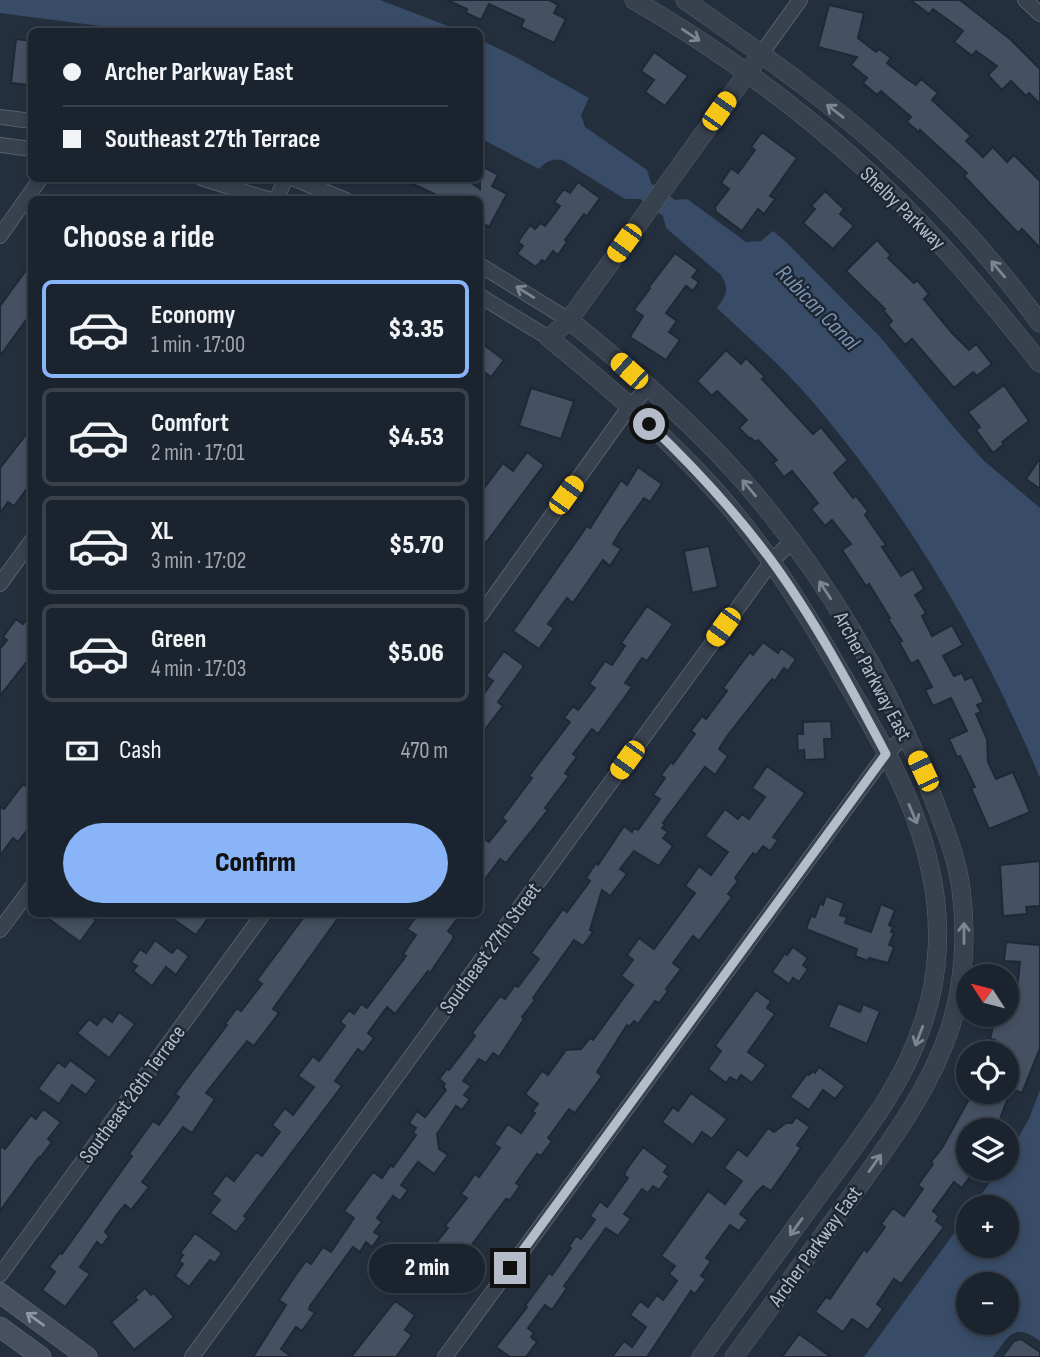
<!DOCTYPE html>
<meta charset="utf-8">
<style>
body{margin:0;font-family:"Sofia Sans Condensed",sans-serif;background:#282f3a;color:#f1f3f6;height:100vh;display:flex;flex-direction:column;font-size:26px;white-space:nowrap}
*{box-sizing:border-box;margin:0}
p{font-size:23px;color:#a0a4aa}
.icon{flex:none;width:38px;height:38px;fill:none;stroke:currentColor;stroke-width:2;stroke-linecap:round;stroke-linejoin:round}
.map{position:relative;flex:1;overflow:hidden}
.drawer{position:absolute;left:28px;top:196px;width:455px;height:721px;display:flex;flex-direction:column;background:#1b232e;border-radius:10px;box-shadow:0 4px 10px #0003,0 0 0 2px #39404a}
.drawer>*{flex:none}
.top-card{position:absolute;left:28px;top:28px;width:455px;height:154px;border-radius:10px;box-shadow:0 4px 10px #0003,0 0 0 2px #39404a;display:grid;align-content:center;height:154px;padding:0 35px;background:#1b232e}
.needle{width:46px;rotate:306deg}
.controls{position:absolute;left:956px;top:964px;display:grid;gap:14px}
.controls a{display:grid;place-items:center;width:63px;height:63px;border-radius:50%;background:#1b232e;box-shadow:0 4px 10px #0003,0 0 0 2px #39404a;font-size:35px}
.end{position:absolute;width:32px;height:32px;margin:-16px;border:9px solid #b4bcc9;background:#111;box-shadow:0 0 0 4px #111}
.from{border-radius:50%}
.bubble{position:absolute;height:49px;border-radius:24px;background:#1b232e;box-shadow:0 4px 10px #0003,0 0 0 2px #39404a;font-size:23px;font-weight:800;line-height:49px;text-align:center}
.car{position:absolute;width:21px;height:42px;margin:-21px -10px;border-radius:9px;box-shadow:0 0 5px 2px #0007;background:linear-gradient(#f5c518 24%,#345 0 40%,#f5c518 0 76%,#345 0 86%,#f5c518 0)}
.top-card b{display:flex;align-items:center;gap:24px;height:66px;font-size:26px}
.top-card b+b{border-top:2px solid #39404a}
.top-card i{width:18px;height:18px;background:#f1f3f6}
ul{padding:0;list-style:none}
li{display:flex;align-items:center;gap:21px;height:98px;margin:0 14px 10px;padding:0 21px;border:4px solid #39404a;border-radius:10px}
li div{flex:1}
li b{display:block;font-size:26px}
li em{font-style:normal;font-weight:800}
li.active{border-color:#8ab4f8}
li>.icon{width:63px;height:63px;stroke-width:1.5}
h2{padding:0 35px;font-size:32px;line-height:84px}
.pay{display:flex;align-items:center;gap:18px;height:77px;padding:0 35px;font-size:26px}
.pay p{margin-inline-start:auto}
.button{display:flex;gap:14px;margin-top:auto;padding:14px 35px}
.button a{flex:1;height:80px;border-radius:42px;background:#8ab4f8;color:#111;font-size:28px;font-weight:800;line-height:80px;text-align:center}
.map>svg:first-child{display:block}
.water{fill:#394c67;fill-rule:evenodd}
.building{fill:#455162;stroke:#1f2835;stroke-width:2}
.lines{fill:none;stroke-linecap:round;stroke-linejoin:round}
.minor-casing{stroke:#565f6c;stroke-width:16}
.tertiary-casing{stroke:#565f6c;stroke-width:19}
.secondary-casing{stroke:#565f6c;stroke-width:21}
.minor{stroke:#38414e;stroke-width:14}
.tertiary{stroke:#38414e;stroke-width:18}
.secondary{stroke:#465061;stroke-width:19}
.oneway{stroke:#7c8592}
.oneway2{stroke:#8e96a5}
.route{stroke:#b4bcc9;stroke-width:9}
.labels{text-anchor:middle;stroke-width:5;stroke-linejoin:round;paint-order:stroke}
.street-label{font-size:21px;fill:#b4bcc9;stroke:#1d2633}
.water-label{font-size:23px;font-style:italic;fill:#7c92b1;stroke:#1d2633}
</style>
<div class="map">
<svg width="1040" height="1357" viewBox="0 0 1040 1357">
<rect width="100%" height="100%" fill="#242f3e"/>
<!-- water -->
<path class="water" d="M0,0H380L461,31H139L0,13Z
M480,40L512,55L589,98L581,115L585,127L647,170L651,183L675,200L687,199L746,242L761,241L773,231L786,242L881,338L957,431L984,461L1040,508V778C982,639 909,515 812,401C783,367 749,338 717,308C726,296 730,288 721,275L666,228L663,216L640,199H625L562,160C553,158 545,162 539,169L480,138Z
M1040,1090V1341C1014,1322 1009,1335 993,1357H864L968,1214V1246H1006V1208L972,1207L1000,1169H1006V1159L1029,1119ZM968,1284H1006V1323H968Z"/>
<!-- building -->
<path class="building" d="M447,0H549L558,5L554,13L566,19L554,43L521,27L524,20L489,4L481,20L466,13L467,9Z
M910,0H960L1010,39L1040,69V104L1029,93L1026,96L1011,81L1002,90L988,75L997,66L976,51L972,56L954,42L963,31L933,9L929,14Z
M829,5L864,13L858,38L876,52L879,49L891,58L887,63L907,79L916,85L921,79L938,93L932,100L971,136L966,141L983,157L993,147L1007,162L1014,155L1040,181V248L1022,229L1018,233L964,176L967,173L920,130L919,132L907,122L911,117L881,91L877,95L863,83L867,78L851,65L857,57L818,47Z
M16,39L32,41L30,85L11,83Z
M654,52L688,76L665,106L645,92L654,80L641,71Z
M762,132L797,158L770,196L775,199L764,214L758,209L742,231L716,212L715,207L729,189L721,183L731,168L738,173L755,150L751,147Z
M480,165L498,175L492,186L507,194L489,227L480,221V200H447L400,178H465L480,189Z
M578,182L600,198L587,216L584,214L565,240L567,242L558,255L553,251L545,262L542,260L536,267L517,254L523,246L518,242L530,225L535,229L540,223L545,226L560,206L554,202L564,189L570,193Z
M825,191L844,209L840,214L854,226L833,249L803,223L815,209L811,206Z
M877,240L891,255L888,258L914,283L917,280L929,294L924,299L952,333L969,350L976,344L992,364L977,376L973,372L954,388L912,339L905,345L888,325L892,321L883,310L885,309L846,271Z
M675,253L698,270L692,277L699,282L693,291L686,286L666,313L677,321L669,332L680,340L666,360L630,337L643,316L634,310L650,288L649,287Z
M32,262V312L0,356V306Z
M480,342L504,360L491,377L480,369Z
M726,350L741,364L746,358L765,377L762,379L813,434L821,427L848,460L834,473L853,498L856,496L868,511L865,515L886,545L882,547L901,576L913,569L924,589L915,595L926,613L922,616L932,636L952,625L963,645L943,656L954,676L962,673L965,680L972,677L984,702L977,705L981,712L976,714L987,739L988,762L996,779L1013,772L1030,812L989,829L971,788L975,787L960,756L957,757L949,739L967,731L951,698L933,706L925,690L932,687L918,660L911,664L899,642L902,641L888,619L890,618L869,584L866,586L842,550L851,544L832,520L825,526L811,509L818,503L792,471L784,477L773,463L777,460L758,440L755,442L751,438L750,439L739,428L747,420L717,391L712,396L697,381Z
M1004,385L1029,421L1002,442L1004,444L993,453L976,430L980,427L968,412Z
M531,388L574,401L561,439L519,426Z
M32,427V482L14,506L8,502L0,513V468Z
M527,452L544,465L486,543L480,538V485L484,488L503,463L513,471Z
M1040,458V489L1026,479Z
M638,467L662,484L650,502L644,498L620,532L613,544L621,549L610,566L603,560L573,603L567,598L548,624L554,628L539,649L513,631L587,526L590,528L621,480L627,485Z
M709,546L718,587L692,593L684,551Z
M647,606L673,624L647,661L642,658L625,683L632,687L598,734L592,729L573,754L577,757L565,773L569,776L545,808L548,810L506,863L500,859L480,886V845L484,839L489,842L506,821L502,818L532,778L529,776L570,722L564,718L573,706L578,710L595,688L589,684L605,661L612,665L625,646L621,643Z
M32,612V655L0,696V649L7,640L3,637L16,619L23,624Z
M763,642L778,653L781,648L796,659L788,671L784,668L775,681L772,679L728,735L719,749L728,756L715,775L705,767L663,823L665,825L662,828L668,832L663,838L673,846L659,866L634,851L620,869L627,874L610,896L602,890L590,930L593,932L583,946L574,940L533,998L535,1000L522,1017L524,1019L499,1057L493,1053L486,1063L479,1059L463,1081L471,1086L464,1095L470,1099L462,1110L456,1106L437,1134L439,1149L448,1155L434,1174L418,1162L401,1185L408,1190L400,1201L393,1196L377,1218L382,1222L374,1232L380,1236L372,1247L366,1242L360,1252L353,1247L310,1306L309,1309L315,1313L302,1331L296,1327L281,1349L292,1357H253L286,1305L279,1300L295,1276L306,1261L311,1264L323,1247L331,1252L354,1218L344,1211L373,1172L382,1178L391,1165L393,1167L416,1135L413,1132L416,1128L409,1123L417,1111L425,1117L446,1090L443,1087L445,1084L439,1079L447,1069L449,1070L475,1036L472,1033L500,996L505,999L515,985L518,987L539,959L531,953L563,909L567,912L590,881L586,878L596,863L598,865L624,826L632,832L634,828L638,830L660,799L653,795L665,778L661,775L671,762L673,764L695,734L691,731L702,716L706,719L727,691L723,688L750,652L753,655Z
M504,651L524,666L498,702L503,706L480,736V699L493,681L486,676Z
M831,721L832,739H824L825,759L805,760L804,750L798,751L797,734H803V722Z
M767,766L805,793L773,837L778,840L770,851L763,846L756,855L753,853L735,878L738,881L728,894L732,897L699,941L693,936L673,963L681,969L666,989L668,991L659,1003L655,1001L638,1024L634,1021L629,1027L627,1025L597,1072L602,1076L575,1113L569,1109L548,1138L552,1141L541,1156L537,1154L516,1183L520,1186L510,1200L506,1199L471,1246L475,1250L464,1263L437,1242L448,1228L445,1226L467,1198L461,1194L475,1174L479,1177L500,1148L494,1144L508,1124L521,1133L535,1113L532,1111L538,1104L525,1094L542,1071L548,1075L566,1050L581,1049L590,1038L593,1040L633,985L621,976L633,960L627,955L639,938L654,949L695,893L685,886L699,866L711,875L728,852L705,836L725,809L738,819L742,814L749,819L765,797L752,788Z
M23,784L32,790V824L18,842L13,838L0,856V806L4,809Z
M1040,861V906L1026,907L1027,914L1003,916L1000,865Z
M826,896L844,903L840,915L847,917L845,923L871,932L881,904L895,910L889,925L893,927L891,932L894,933L889,945L894,947L888,963L869,958L868,961L855,956L857,949L806,929L811,916L815,917L820,903L823,905Z
M42,914H86L96,920L80,942Z
M166,914H211L196,935Z
M306,914H341L273,1009L279,1013L254,1046L247,1041L206,1093L215,1099L192,1133L183,1127L142,1182L149,1187L131,1210L125,1205L118,1213L105,1232L109,1236L102,1246L97,1242L80,1267L90,1274L65,1307L42,1290L55,1272L49,1267L60,1253L62,1254L132,1156L129,1154L153,1121L159,1125L179,1097L175,1094L227,1025L225,1024L237,1008L241,1011L262,984L257,980Z
M418,914H461L448,931L453,935V939L430,973L428,971L395,1014L387,1007L368,1033L374,1038L363,1053L358,1049L335,1081L342,1086L244,1216L247,1218L236,1232L210,1213L220,1200L212,1194L226,1175L234,1181L256,1152L262,1156L280,1132L272,1125L285,1108L293,1115L314,1087L298,1076L313,1056L319,1061L345,1026L340,1022L349,1010L354,1014L361,1004L367,1008L406,956L403,954L416,935L407,929Z
M155,940L172,953L177,947L189,956L176,975L166,967L152,986L133,971L137,966L131,962L140,949L146,953Z
M1006,942L1040,945V1048L1022,1093L1006,1087V1054H990L995,1040L990,1039L995,1018L1000,1019L1001,1015H1006V997L1016,999L1020,962L1004,961Z
M793,947L808,958L803,965L808,969L799,982L793,978L789,984L772,972L785,953L787,955Z
M756,990L771,1001L767,1008L775,1014L748,1052L766,1065L752,1083L741,1075L737,1081L730,1077L726,1083L708,1069L721,1051L715,1046Z
M838,1003L860,1012L863,1004L880,1011L867,1044L828,1027Z
M119,1012L135,1024L109,1058L77,1033L89,1019L97,1025L104,1016L112,1022Z
M70,1060L97,1080L86,1095L72,1085L59,1104L38,1089L58,1062L65,1067Z
M819,1067L845,1086L835,1099L823,1090L809,1110L790,1097L807,1074L809,1075L813,1071L815,1073Z
M973,1092H1010L1000,1119L1004,1122L999,1130H968V1169L974,1171L962,1188L954,1182L933,1211L939,1216L936,1221L944,1227L901,1284L894,1279L877,1304L883,1309L868,1330L852,1319L843,1332L815,1312L826,1297L830,1299L864,1249L867,1252L885,1227L881,1224L893,1208L904,1216L923,1189L918,1185L933,1164L931,1162L942,1148Z
M691,1093L727,1119L712,1139L702,1132L693,1145L662,1122L673,1107L678,1111Z
M43,1109L61,1122L48,1139L52,1142L40,1158L39,1157L0,1211V1146L5,1149L31,1115L36,1119Z
M796,1117L810,1127L797,1145L801,1148L771,1191L763,1186L757,1192L740,1214L748,1220L739,1231L730,1225L706,1258L711,1261L701,1276L706,1279L695,1294L691,1291L647,1357H612L624,1341L632,1347L646,1327L630,1315L640,1301L648,1307L657,1295L663,1300L677,1281L669,1274L675,1266L661,1256L708,1191L725,1204L742,1181L724,1168L738,1149L747,1156L768,1128L774,1132L786,1123H792Z
M643,1147L668,1166L664,1172L669,1176L659,1190L653,1186L648,1193L642,1189L624,1214L631,1219L618,1236L606,1228L564,1286L567,1288L552,1310L545,1305L528,1328L534,1333L531,1337L537,1342L526,1357H510L496,1347L527,1307L525,1306L549,1273L552,1275L571,1248L569,1246L576,1236L581,1239L595,1220L590,1216L600,1201L607,1207L628,1178L624,1175L627,1169Z
M195,1233L222,1253L215,1263L210,1260L189,1287L175,1276L183,1264L179,1261L183,1255L180,1253Z
M145,1288L151,1295L154,1293L174,1317L134,1350L111,1322L137,1300L135,1297Z
M395,1301L415,1315L405,1330L412,1335L396,1357H351Z
M799,1334L831,1357H782Z
M1021,1339L1040,1352V1357H1002L1014,1341Z"/>
<g class="lines">
<!-- minor casing -->
<g class="minor-casing">
<path id="minor" d="M1025,0L1040,14
M761,54L800,0
M0,117L32,121
M0,145L32,149
M201,178L271,200
M292,178L346,200
M276,200L286,178
M0,236L41,178
M480,265L569,320
M480,296L549,338
M0,584L32,540
M480,616L630,406L648,388
M0,930L32,887
M0,1275L263,914
M192,1357L772,561L791,542
M445,1357L886,754L906,735"/>
</g>
<!-- tertiary casing -->
<g class="tertiary-casing">
<path id="tertiary" d="M634,0C746,65 853,148 941,245C976,283 1008,323 1040,363
M685,0C754,49 826,98 889,156C945,206 996,263 1040,323
M569,320C629,368 688,419 739,476C822,569 889,683 934,800C945,829 957,858 961,889C967,933 964,982 951,1025C930,1091 888,1145 848,1201C810,1253 772,1305 734,1357
M701,1357C742,1301 783,1244 824,1188C861,1137 902,1087 922,1026C940,976 942,920 930,868C915,797 875,730 838,668C801,604 762,542 712,487C662,432 606,384 549,338L569,320L761,54"/>
</g>
<!-- secondary casing -->
<g class="secondary-casing">
<path id="secondary" d="M0,1293L87,1357
M0,1327L41,1357"/>
</g>
<!-- minor -->
<use href="#minor" class="minor"/>
<!-- tertiary -->
<use href="#tertiary" class="tertiary"/>
<!-- secondary -->
<use href="#secondary" class="secondary"/>
</g>
<!-- one-way arrows -->
<defs><path id="oneway-shaft" d="M-6 0H5M1.5-3L5.5 0L1.5 3" fill="none" stroke-width="1.6" stroke-linecap="round" stroke-linejoin="round" transform="scale(1.75)"/></defs>
<g class="oneway">
<use href="#oneway-shaft" transform="translate(691 35) rotate(34)"/>
<use href="#oneway-shaft" transform="translate(835 111) rotate(-142)"/>
<use href="#oneway-shaft" transform="translate(998 269) rotate(-130)"/>
<use href="#oneway-shaft" transform="translate(525 292) rotate(-148)"/>
<use href="#oneway-shaft" transform="translate(749 488) rotate(-130)"/>
<use href="#oneway-shaft" transform="translate(825 590) rotate(-123)"/>
<use href="#oneway-shaft" transform="translate(913 814) rotate(67)"/>
<use href="#oneway-shaft" transform="translate(964 933) rotate(-90)"/>
<use href="#oneway-shaft" transform="translate(919 1036) rotate(111)"/>
<use href="#oneway-shaft" transform="translate(875 1163) rotate(-55)"/>
<use href="#oneway-shaft" transform="translate(796 1227) rotate(126)"/>
</g>
<use class="oneway2" href="#oneway-shaft" transform="translate(35 1319) rotate(-144)"/>
<g class="lines">
<!-- route -->
<path class="route" d="M510,1268L886,754C851,688 815,620 771,560C734,510 693,466 649,424"/>
</g>
<g class="labels">
<!-- street labels -->
<g class="street-label">
<text transform="translate(903 208) rotate(44)" y="7">Shelby Parkway</text>
<text transform="translate(873 676) rotate(62)" y="7">Archer Parkway East</text>
<text transform="translate(490 948) rotate(-54)" y="7">Southeast 27th Street</text>
<text transform="translate(132 1094) rotate(-54)" y="7">Southeast 26th Terrace</text>
<text transform="translate(815 1246) rotate(-54)" y="7">Archer Parkway East</text>
</g>
<!-- water labels -->
<g class="water-label">
<text transform="translate(818 307) rotate(46)" y="8">Rubican Canal</text>
</g>
</g>
</svg>
<div class="controls">
<a><svg class="needle" viewBox="-14 -14 28 28"><path d="M0-13l5 13h-10z" fill="#e53935"/><path d="M0 13l5-13h-10z" fill="#a0a4aa"/></svg></a>
<a><svg class="icon" aria-label="locate" viewBox="0 0 24 24"><circle cx="12" cy="12" r="6"/><path d="M12 2v4M12 18v4M2 12h4M18 12h4"/></svg></a>
<a><svg class="icon" aria-label="layers" viewBox="0 0 24 24"><path d="M12 4l9 5-9 5-9-5zM3 14l9 5 9-5"/></svg></a>
<a>+</a>
<a>−</a>
</div>
<i class="end from" style="left:649px;top:424px"></i>
<i class="end" style="left:510px;top:1268px"></i>
<div class="bubble" style="left:369px;top:1244px;width:116px">2 min</div>
<i class="car" style="left:719px;top:111px;rotate:35deg"></i>
<i class="car" style="left:624px;top:243px;rotate:216deg"></i>
<i class="car" style="left:629px;top:371px;rotate:312deg"></i>
<i class="car" style="left:566px;top:495px;rotate:36deg"></i>
<i class="car" style="left:723px;top:627px;rotate:216deg"></i>
<i class="car" style="left:627px;top:760px;rotate:216deg"></i>
<i class="car" style="left:923px;top:771px;rotate:335deg"></i>
<div class="top-card">
<b><i class="from"></i>Archer Parkway East</b>
<b><i></i>Southeast 27th Terrace</b>
</div>
<section class="drawer">
<h2>Choose a ride</h2>
<ul>
<li class="active"><svg class="icon" aria-label="car" viewBox="0 0 24 24"><path d="M5 17H2v-5l4-1 3-4h7l3 4 3 1v5h-3M9 17h6M6 11h13"/><circle cx="7" cy="17" r="2"/><circle cx="17" cy="17" r="2"/></svg><div><b>Economy</b><p>1 min · 17:00</p></div><em>$3.35</em></li>
<li><svg class="icon" aria-label="car" viewBox="0 0 24 24"><path d="M5 17H2v-5l4-1 3-4h7l3 4 3 1v5h-3M9 17h6M6 11h13"/><circle cx="7" cy="17" r="2"/><circle cx="17" cy="17" r="2"/></svg><div><b>Comfort</b><p>2 min · 17:01</p></div><em>$4.53</em></li>
<li><svg class="icon" aria-label="car" viewBox="0 0 24 24"><path d="M5 17H2v-5l4-1 3-4h7l3 4 3 1v5h-3M9 17h6M6 11h13"/><circle cx="7" cy="17" r="2"/><circle cx="17" cy="17" r="2"/></svg><div><b>XL</b><p>3 min · 17:02</p></div><em>$5.70</em></li>
<li><svg class="icon" aria-label="car" viewBox="0 0 24 24"><path d="M5 17H2v-5l4-1 3-4h7l3 4 3 1v5h-3M9 17h6M6 11h13"/><circle cx="7" cy="17" r="2"/><circle cx="17" cy="17" r="2"/></svg><div><b>Green</b><p>4 min · 17:03</p></div><em>$5.06</em></li>
</ul>
<div class="pay"><svg class="icon" aria-label="cash" viewBox="0 0 24 24"><path d="M3 7h18v10H3z"/><circle cx="12" cy="12" r="2"/></svg>Cash<p>470 m</p></div>
<div class="button"><a>Confirm</a></div>
</section>
</div>
